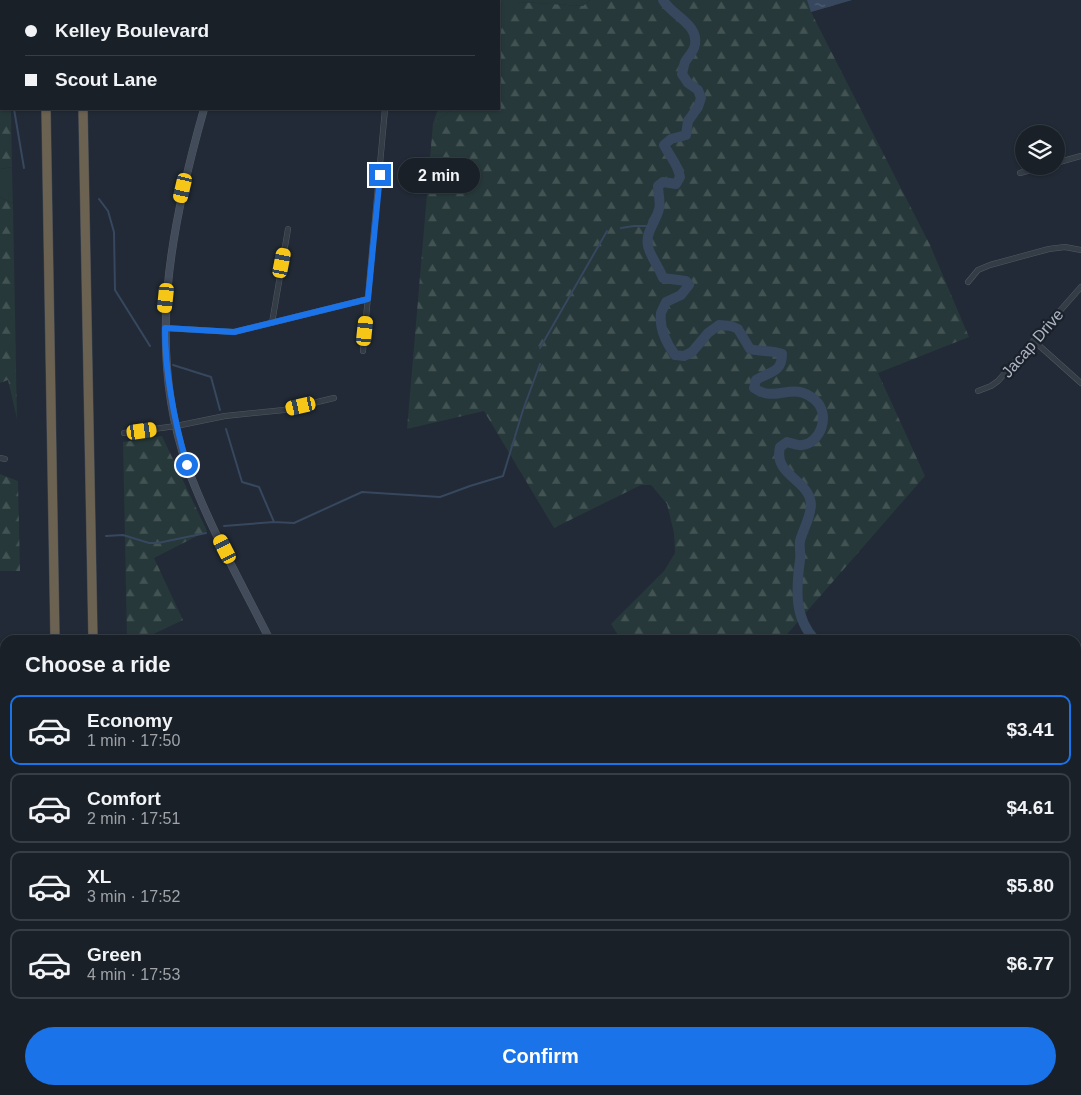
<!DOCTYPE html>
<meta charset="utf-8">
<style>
body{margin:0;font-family:Helvetica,sans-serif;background:#262d34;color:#f1f3f6;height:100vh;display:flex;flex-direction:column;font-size:19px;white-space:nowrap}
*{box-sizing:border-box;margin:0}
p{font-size:16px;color:#9fa3a8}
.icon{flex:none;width:28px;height:28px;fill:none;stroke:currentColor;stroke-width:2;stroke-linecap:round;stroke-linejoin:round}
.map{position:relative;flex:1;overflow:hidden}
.sheet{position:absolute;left:0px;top:635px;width:1081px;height:460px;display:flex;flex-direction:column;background:#192028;border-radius:15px 15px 0 0;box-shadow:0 1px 4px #0004,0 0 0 1px #373e45}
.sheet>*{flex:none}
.guide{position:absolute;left:0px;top:0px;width:500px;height:110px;box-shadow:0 1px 4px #0004,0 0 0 1px #373e45;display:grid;align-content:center;height:110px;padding:0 25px;background:#192028}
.controls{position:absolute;left:1015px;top:125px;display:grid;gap:10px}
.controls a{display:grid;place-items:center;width:50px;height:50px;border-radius:50%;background:#192028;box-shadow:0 1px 4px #0004,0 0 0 1px #373e45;font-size:25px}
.end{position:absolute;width:22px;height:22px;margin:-11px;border:6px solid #1a73e8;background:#fff;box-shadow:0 0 0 2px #fff}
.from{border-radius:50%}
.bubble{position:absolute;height:35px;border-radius:18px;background:#192028;box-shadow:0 1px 4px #0004,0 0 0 1px #373e45;font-size:16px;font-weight:700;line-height:35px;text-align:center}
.car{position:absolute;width:15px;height:30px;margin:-15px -8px;border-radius:6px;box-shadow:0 0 4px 1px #0007;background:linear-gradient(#f5c518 24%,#345 0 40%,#f5c518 0 76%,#345 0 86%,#f5c518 0)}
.guide b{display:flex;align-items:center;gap:18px;height:48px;font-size:19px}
.guide b+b{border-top:1px solid #373e45}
.guide i{width:12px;height:12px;background:#f1f3f6}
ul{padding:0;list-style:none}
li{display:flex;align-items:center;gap:15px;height:70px;margin:0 10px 8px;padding:0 15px;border:2px solid #373e45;border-radius:10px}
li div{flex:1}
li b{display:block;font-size:19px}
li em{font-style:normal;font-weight:700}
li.on{border-color:#1a73e8}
li>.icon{width:45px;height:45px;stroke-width:1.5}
h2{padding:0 25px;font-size:22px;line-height:60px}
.action{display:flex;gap:10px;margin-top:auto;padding:10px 25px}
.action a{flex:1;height:58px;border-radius:30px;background:#1a73e8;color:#fff;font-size:20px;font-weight:700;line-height:58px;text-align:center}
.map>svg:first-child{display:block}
.grass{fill:#263839}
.forest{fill:url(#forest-firs)}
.cemetery{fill:url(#cemetery-stones)}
.park{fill:url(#park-dots)}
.water{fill:url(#water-ripples)}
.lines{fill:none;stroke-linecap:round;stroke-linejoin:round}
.stream{stroke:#37475e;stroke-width:2}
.river{stroke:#37475e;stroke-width:10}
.minor-casing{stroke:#525964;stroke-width:6}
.secondary-casing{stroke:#525964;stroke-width:8}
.motorway-casing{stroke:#3f4651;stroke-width:10}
.minor{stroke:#343c46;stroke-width:5}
.secondary{stroke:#424b59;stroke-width:7}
.motorway{stroke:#6c6252;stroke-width:9}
.route{stroke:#1a73e8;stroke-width:6}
.labels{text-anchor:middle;stroke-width:4.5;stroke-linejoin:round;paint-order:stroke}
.street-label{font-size:16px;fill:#aeb6c3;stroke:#1a212b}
</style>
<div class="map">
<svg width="1081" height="1095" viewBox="0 0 1081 1095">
<defs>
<pattern id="forest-firs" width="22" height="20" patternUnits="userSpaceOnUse" patternTransform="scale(1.25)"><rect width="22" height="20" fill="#263839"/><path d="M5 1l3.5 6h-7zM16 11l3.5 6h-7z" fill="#435354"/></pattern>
<pattern id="cemetery-stones" width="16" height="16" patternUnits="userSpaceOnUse" patternTransform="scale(1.25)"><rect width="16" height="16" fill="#263839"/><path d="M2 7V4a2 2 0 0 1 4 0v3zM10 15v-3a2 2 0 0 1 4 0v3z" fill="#435354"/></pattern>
<pattern id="park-dots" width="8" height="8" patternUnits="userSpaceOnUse" patternTransform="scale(1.25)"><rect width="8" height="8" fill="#263839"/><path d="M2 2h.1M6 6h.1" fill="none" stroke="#435354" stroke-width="1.8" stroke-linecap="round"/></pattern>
<pattern id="water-ripples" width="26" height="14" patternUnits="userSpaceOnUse" patternTransform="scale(1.25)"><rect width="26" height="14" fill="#37475e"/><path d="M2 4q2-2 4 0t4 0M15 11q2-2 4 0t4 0" fill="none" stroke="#515f73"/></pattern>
</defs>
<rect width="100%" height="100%" fill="#212a36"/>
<!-- grass -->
<path class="grass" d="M475,0H590L583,6L520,2L499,35V1H475Z
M438,109H453L433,123Z
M12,167L13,204L0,197V169Z"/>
<!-- forest -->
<path class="forest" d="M0,0H9L1,1V109H11L12,167L0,169Z
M590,0H852L811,12L930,245L969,337L878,373L925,476L782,640H621L611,624L664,571L675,553L674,533L667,504L651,485H641L554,528L484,411L407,429L433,123L453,109H499V34L509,13L520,2L583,6Z
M0,197L13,204L17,419L8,380L0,383Z
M162,436L207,531L154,558L183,620L141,640H127L123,442Z
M0,474L18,481L20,571H0Z
M288,1090H313L315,1095H268Z"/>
<!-- cemetery -->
<path class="cemetery" d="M704,1090H918L919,1095H703Z"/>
<!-- park -->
<path class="park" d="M918,1090H1042L1046,1095H919Z"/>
<!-- water -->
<path class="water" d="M807,0H852L811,12Z
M1081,865V958L1076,929V867Z"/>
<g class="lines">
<!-- stream -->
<path class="stream" d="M0,76L1,78
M14,109L24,168
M99,199L108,211L114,232L115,290L150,346
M621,228L634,226H651
M540,348L607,231
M173,365L211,377L220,410
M226,429L242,482L259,487L274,522L294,523L362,492L440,497L470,486L503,476L523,410L540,364
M224,526L274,522
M106,536L123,535L149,543H158L206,533"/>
<!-- river -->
<path class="river" d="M663,0C672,16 702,25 694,48C692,53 688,57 685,62C684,65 683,70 682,74L688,83L698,90L701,98L698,107L688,121L686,135L671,139L664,145C670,157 678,164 680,177L676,184L663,182L658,186C658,192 661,204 659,209C656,222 645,232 648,246C649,254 660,269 663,278L686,281L689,285L681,295L666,302C665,305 662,310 661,313C659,328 667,344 675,355L684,356L692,352L708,333L719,325L731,326L738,329L750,349C761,352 772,350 782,354C782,373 770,371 756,380L754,388C776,404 792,380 815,400C831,414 821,443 802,445C797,446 791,443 787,442L780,447C773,476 809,479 811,504C811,517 803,529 800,541C799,547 801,554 800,560C796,589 794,618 815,640
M1022,1095L1023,1090"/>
<!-- minor casing -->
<g class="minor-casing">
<path id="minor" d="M348,0V1
M418,1L419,0
M1056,163L1081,156
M1020,173L1045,166
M968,282L978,270L990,265L1049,249L1065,247L1081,250
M272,323L288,229
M165,328L234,332L368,299
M1034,341L1081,383
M363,351L385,109
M978,391L991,386L998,381L1081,287
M124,433L176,426L225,416L284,410L334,398
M0,458L5,459
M539,1090V1095
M179,1095L183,1090
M604,1095L623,1090"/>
</g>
<!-- secondary casing -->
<g class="secondary-casing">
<path id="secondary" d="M234,1V0
M204,109C171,225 146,348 187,466C209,526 241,583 270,640
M382,1095V1090"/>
</g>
<!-- motorway casing -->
<g class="motorway-casing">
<path id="motorway" d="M44,0V1
M81,0V1
M46,109L55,640
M83,109L93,640
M64,1090V1095
M101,1090V1095
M111,1090L112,1095
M51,1095L52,1090"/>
</g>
<!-- minor -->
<use href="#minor" class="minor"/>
<!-- secondary -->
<use href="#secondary" class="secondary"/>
<!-- motorway -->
<use href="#motorway" class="motorway"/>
</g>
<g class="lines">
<!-- route -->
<path class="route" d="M187,465C174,420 165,375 165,328L234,332L368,299L380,175"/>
</g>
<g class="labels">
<!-- street labels -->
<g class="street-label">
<text transform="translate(1032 343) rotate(-49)" y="6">Jacap Drive</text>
</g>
</g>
</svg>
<div class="controls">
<a><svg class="icon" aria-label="layers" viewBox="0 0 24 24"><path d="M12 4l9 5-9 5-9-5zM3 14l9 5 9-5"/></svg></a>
</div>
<i class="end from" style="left:187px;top:465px"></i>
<i class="end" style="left:380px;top:175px"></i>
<div class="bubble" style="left:398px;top:158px;width:82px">2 min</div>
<i class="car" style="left:183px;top:188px;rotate:193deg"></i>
<i class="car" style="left:282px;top:263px;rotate:11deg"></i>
<i class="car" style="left:166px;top:298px;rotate:186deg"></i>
<i class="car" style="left:365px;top:331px;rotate:6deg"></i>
<i class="car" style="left:301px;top:406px;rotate:257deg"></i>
<i class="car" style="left:142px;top:431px;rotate:82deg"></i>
<i class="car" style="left:225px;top:549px;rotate:333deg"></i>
<div class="guide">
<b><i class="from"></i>Kelley Boulevard</b>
<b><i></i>Scout Lane</b>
</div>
<section class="sheet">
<h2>Choose a ride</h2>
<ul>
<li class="on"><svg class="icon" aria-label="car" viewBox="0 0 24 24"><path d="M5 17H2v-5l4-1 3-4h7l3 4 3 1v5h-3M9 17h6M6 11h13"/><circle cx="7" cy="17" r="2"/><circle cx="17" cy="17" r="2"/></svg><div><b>Economy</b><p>1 min · 17:50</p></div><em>$3.41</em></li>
<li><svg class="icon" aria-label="car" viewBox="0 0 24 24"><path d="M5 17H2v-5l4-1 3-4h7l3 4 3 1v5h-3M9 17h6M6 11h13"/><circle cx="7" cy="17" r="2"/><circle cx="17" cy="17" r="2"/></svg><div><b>Comfort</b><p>2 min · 17:51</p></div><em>$4.61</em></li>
<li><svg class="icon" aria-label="car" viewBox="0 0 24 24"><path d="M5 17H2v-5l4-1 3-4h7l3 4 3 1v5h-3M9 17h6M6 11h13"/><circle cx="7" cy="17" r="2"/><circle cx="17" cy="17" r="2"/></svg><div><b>XL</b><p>3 min · 17:52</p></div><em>$5.80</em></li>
<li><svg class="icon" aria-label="car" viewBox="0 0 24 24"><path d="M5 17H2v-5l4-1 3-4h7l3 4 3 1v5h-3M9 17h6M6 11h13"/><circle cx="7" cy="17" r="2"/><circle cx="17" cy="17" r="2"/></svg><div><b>Green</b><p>4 min · 17:53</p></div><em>$6.77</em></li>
</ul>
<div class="action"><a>Confirm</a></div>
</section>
</div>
